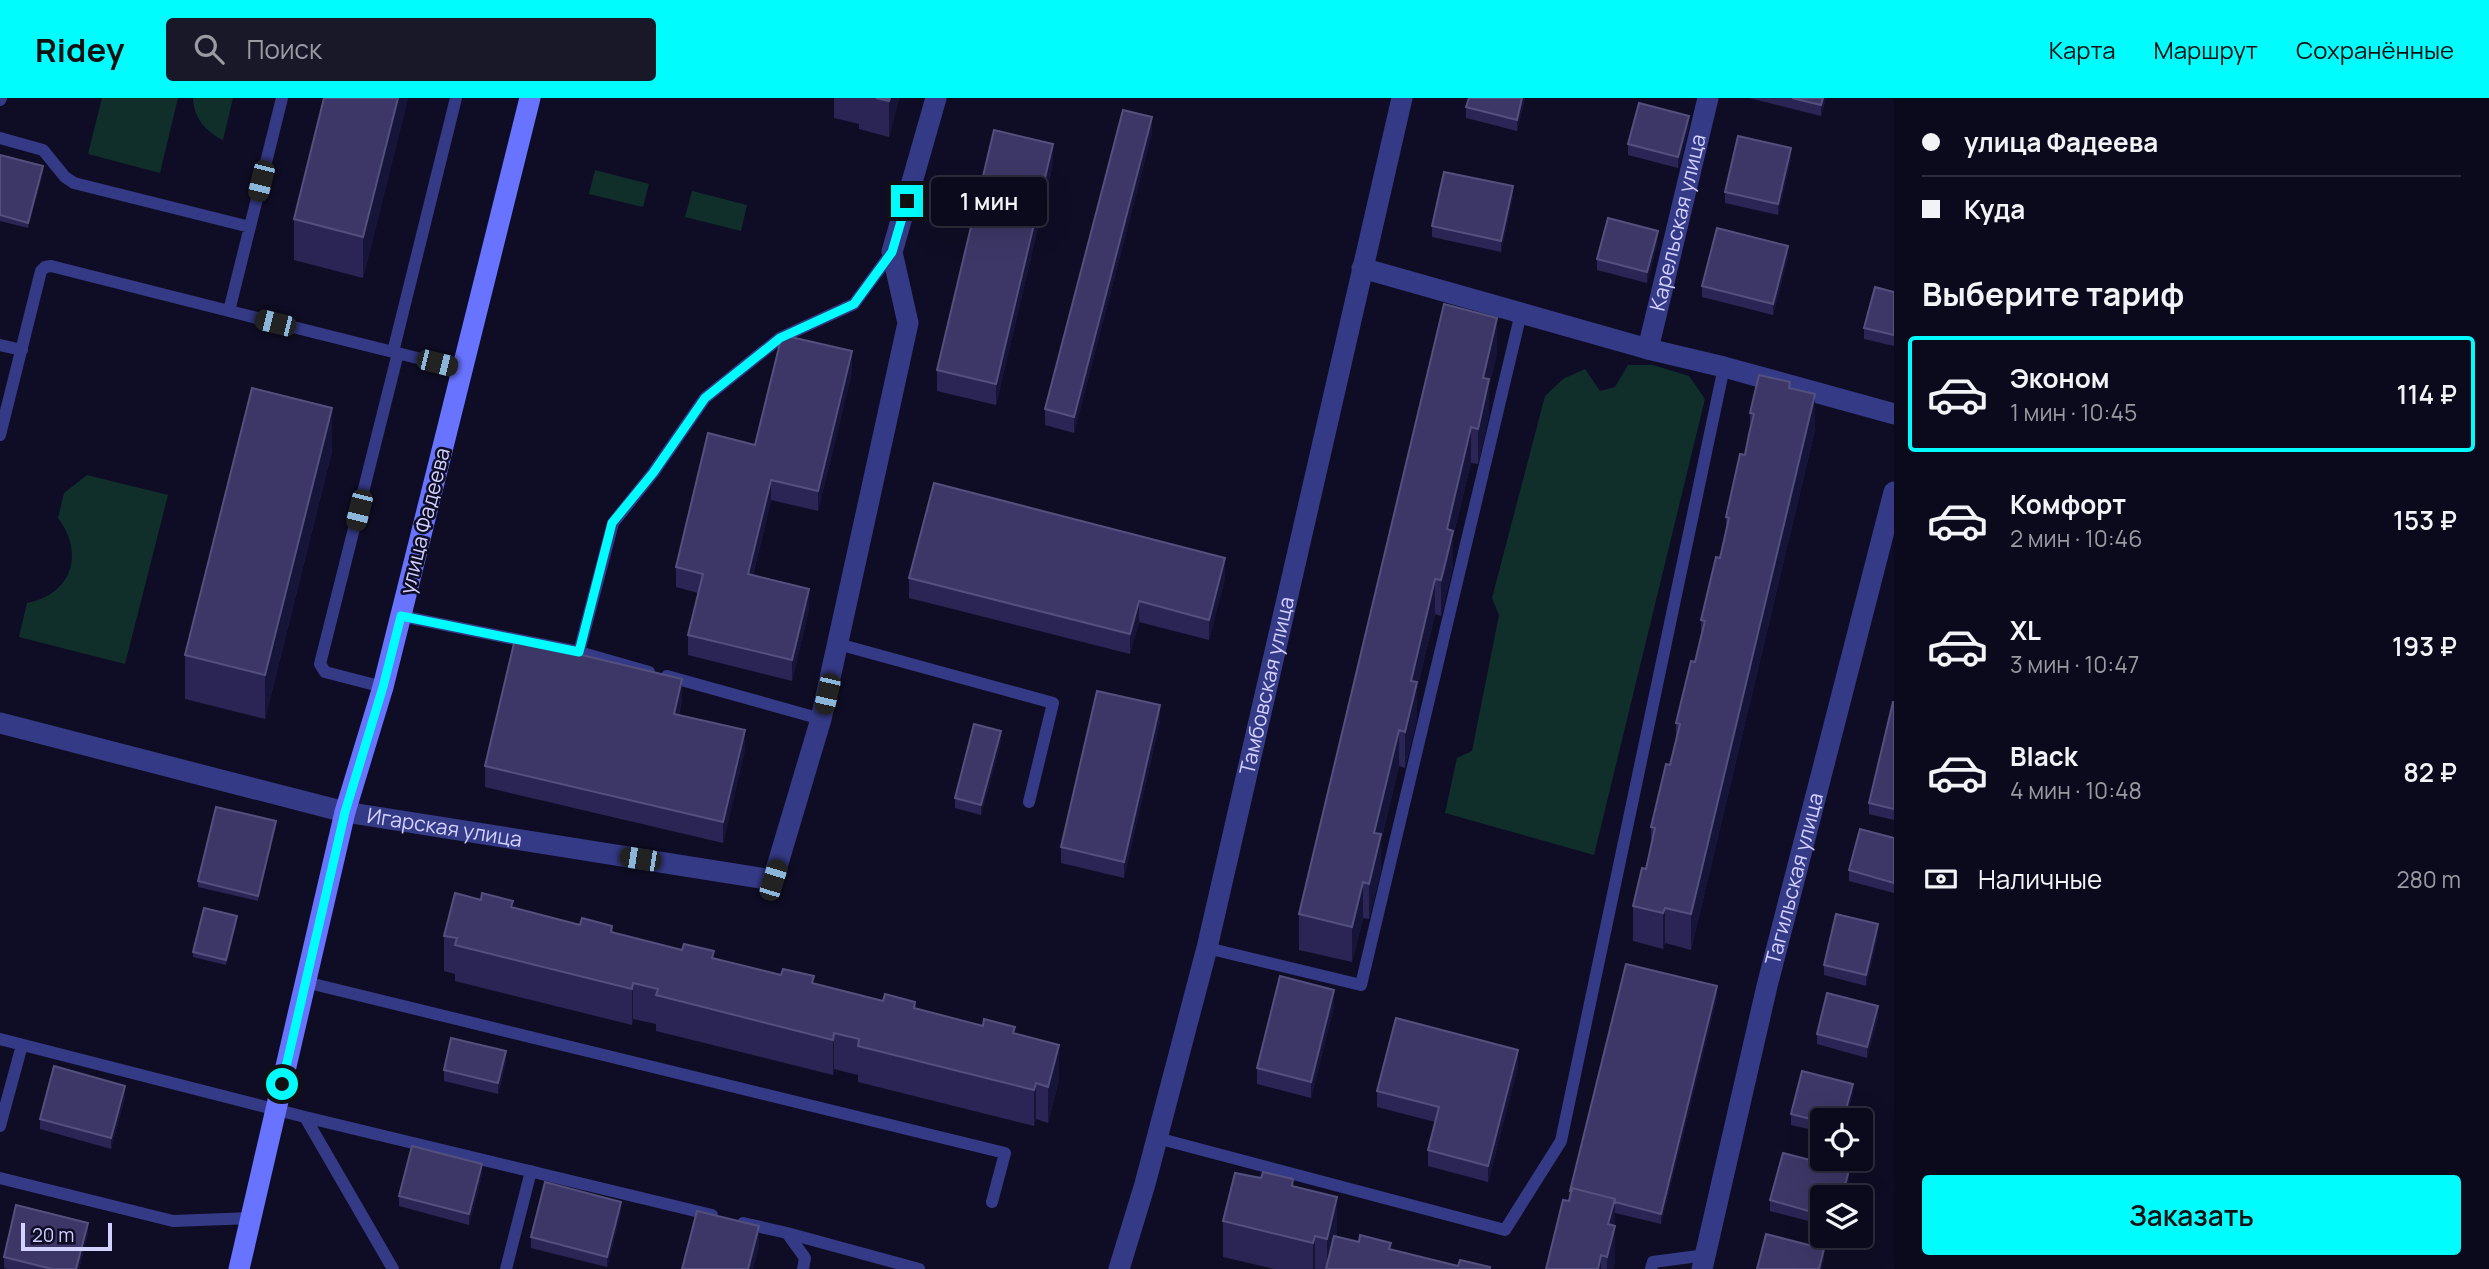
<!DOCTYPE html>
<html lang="ru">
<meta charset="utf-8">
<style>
body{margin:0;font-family:Manrope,sans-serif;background:#191829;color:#f1f3f6;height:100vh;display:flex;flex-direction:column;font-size:26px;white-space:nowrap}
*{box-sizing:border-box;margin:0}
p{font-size:23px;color:#9a9aa3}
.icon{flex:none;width:38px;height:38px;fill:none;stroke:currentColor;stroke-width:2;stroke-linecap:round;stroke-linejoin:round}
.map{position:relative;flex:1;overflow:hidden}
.details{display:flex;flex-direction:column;background:#0b0a1c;width:595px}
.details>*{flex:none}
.hud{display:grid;align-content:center;height:154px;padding:0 28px;background:#0b0a1c}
.controls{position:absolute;left:1810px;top:1010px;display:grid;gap:14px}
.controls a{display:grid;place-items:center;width:63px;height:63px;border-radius:7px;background:#0b0a1c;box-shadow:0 7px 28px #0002,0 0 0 2px #2b2b3b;font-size:35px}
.scale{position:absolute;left:21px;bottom:18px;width:91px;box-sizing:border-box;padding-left:7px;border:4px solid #d2d1ff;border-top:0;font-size:19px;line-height:24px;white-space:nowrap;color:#d2d1ff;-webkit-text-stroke:5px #0f0d25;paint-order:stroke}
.end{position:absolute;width:32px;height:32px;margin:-16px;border:9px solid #00fcfc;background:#111;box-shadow:0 0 0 4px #111}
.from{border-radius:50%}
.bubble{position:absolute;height:49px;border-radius:7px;background:#0b0a1c;box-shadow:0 7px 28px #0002,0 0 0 2px #2b2b3b;font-size:23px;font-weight:600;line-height:49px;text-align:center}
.car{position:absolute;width:21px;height:42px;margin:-21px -10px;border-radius:9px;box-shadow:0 0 5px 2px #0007;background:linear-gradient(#222 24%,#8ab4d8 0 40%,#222 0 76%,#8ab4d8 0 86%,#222 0)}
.hud b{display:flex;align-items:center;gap:24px;height:66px;font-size:26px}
.hud b+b{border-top:2px solid #2b2b3b}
.hud i{width:18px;height:18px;background:#f1f3f6}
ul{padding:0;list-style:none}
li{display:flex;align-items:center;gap:21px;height:116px;margin:0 14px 10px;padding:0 14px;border:4px solid transparent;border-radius:7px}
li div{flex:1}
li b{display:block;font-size:26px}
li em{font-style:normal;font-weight:600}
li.current{border-color:#00fcfc}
li>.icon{width:63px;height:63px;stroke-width:1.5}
h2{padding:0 28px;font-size:32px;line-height:84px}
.pay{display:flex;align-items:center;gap:18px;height:77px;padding:0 28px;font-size:26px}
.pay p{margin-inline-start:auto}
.primary-button{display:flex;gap:14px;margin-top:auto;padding:14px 28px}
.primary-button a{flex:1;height:80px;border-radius:7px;background:#00fcfc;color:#111;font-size:28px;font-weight:600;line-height:80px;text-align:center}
header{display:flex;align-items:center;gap:42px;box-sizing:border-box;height:98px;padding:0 35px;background:#00fcfc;color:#111}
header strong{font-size:33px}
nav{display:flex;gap:38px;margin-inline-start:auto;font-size:24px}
.search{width:490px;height:63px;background:#191829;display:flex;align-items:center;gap:18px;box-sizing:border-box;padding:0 24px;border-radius:7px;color:#9a9aa3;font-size:26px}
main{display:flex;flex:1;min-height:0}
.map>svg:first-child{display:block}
.green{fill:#102f2b}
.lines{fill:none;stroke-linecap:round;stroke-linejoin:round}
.lane{stroke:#353a87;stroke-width:12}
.street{stroke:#353a87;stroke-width:21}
.secondary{stroke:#6873ff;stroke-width:21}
.wall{fill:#2a2554}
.shaded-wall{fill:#171439}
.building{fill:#3c3766;stroke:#53507e;stroke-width:2}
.route{stroke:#00fcfc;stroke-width:9}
.labels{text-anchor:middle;stroke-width:5;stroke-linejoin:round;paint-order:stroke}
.street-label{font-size:21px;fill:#d2d1ff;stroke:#0f0d25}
</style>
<header>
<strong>Ridey</strong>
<div class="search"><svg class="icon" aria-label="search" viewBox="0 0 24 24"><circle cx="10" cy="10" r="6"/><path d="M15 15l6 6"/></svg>Поиск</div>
<nav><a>Карта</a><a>Маршрут</a><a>Сохранённые</a></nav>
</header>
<main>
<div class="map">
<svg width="1894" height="1171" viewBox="0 0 1894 1171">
<rect width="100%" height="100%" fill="#0f0d25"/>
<!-- green -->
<path class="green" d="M102,0H178L160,75L88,56Z
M193,0H233L223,42C205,33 194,20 193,0Z
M595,72L649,86L643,109L589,96Z
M692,93L747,107L741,133L685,119Z
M1628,267H1653L1689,278L1705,301L1594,757L1445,715L1457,660L1472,653L1499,517L1492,500L1545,298L1563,281L1585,271L1600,293L1615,289Z
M87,377L168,397L125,566L19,539L27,505C72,496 85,456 58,420L64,395Z"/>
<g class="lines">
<!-- lane -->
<path class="lane" d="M282,0L229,213L393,254L456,0
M0,2L1,0
M0,40L43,52L65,79L74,85L250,129
M0,247L22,252
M393,254L462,271
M0,337L41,173L45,169L51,168L229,213
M401,518L579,554L613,425L653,375L705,300L780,240L854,206L892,154
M838,546L1053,605L1029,704
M579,554L649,574
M667,578L821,621
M383,589L325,574L320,566L398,255
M1207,850L1361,887L1521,215
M305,884L1005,1055L992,1104
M0,941L305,1019L712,1117
M305,1019L393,1171
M0,1028L22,947
M1157,1040L1505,1132L1561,1043L1724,269
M0,1080L173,1123L252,1120
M743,1125L787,1135L805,1160L803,1171
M787,1135L919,1171
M506,1171L531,1073
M1651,1171L1653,1164L1706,1157"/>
<!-- street -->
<g class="street">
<path d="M1362,170L1648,251L1724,269L1894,316"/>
<path id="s1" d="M1648,251L1708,0"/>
<path id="s2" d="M0,625L345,714L773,782L821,621L908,225L892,154L936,0"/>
<path id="s3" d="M1119,1171L1145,1086L1207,850L1402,0"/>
<path id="s4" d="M1702,1171L1767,888L1894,394"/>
</g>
<!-- secondary -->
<path class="secondary" d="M239,1171L345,714L383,589L530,0"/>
</g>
<!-- wall -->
<path class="wall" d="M324,0H408L363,180L294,162V121Z
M834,0H899L889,39L859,31V26L834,20Z
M1469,0H1525L1517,33L1466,20V9Z
M1749,0H1826L1821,18Z
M1689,29L1678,70L1628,57V46Z
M1152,35L1074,335L1045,327V311Z
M0,57L43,74L28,130L0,123Z
M1791,61L1778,117L1725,105V94Z
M1053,66L996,307L937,293V272Z
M1513,99L1501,154L1432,139V128Z
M1658,143L1647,185L1597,172V161Z
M1788,159L1773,217L1702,199V188Z
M1894,194V248L1864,241V230Z
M1497,255L1489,288V317L1478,366L1471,365L1453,439V468L1441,518L1435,516L1417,591V620L1405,670L1399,668L1381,743V772L1369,821L1363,820L1352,864L1299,852V816Z
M852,274L818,413L771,402L753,477L809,511L792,583L688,557V537L698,495L676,489V469L755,347Z
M1790,290L1815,332L1691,852L1665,845L1663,851L1633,843V808L1646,771L1651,746V729L1670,667L1676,643V625L1695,564L1701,540V522L1720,460L1726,436V419L1745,357L1750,333V315Z
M332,353L265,621L185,601V557Z
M909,480H1225L1209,542L1139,524L1130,556L909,500Z
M682,601L679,617L745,652L723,745L485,689V668Z
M1894,604V722L1869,716V705Z
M1160,623L1124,780L1061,765V749Z
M1001,644L981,717L955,710V700Z
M276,728L258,803L198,789V783Z
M1894,740V795L1849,783V772Z
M481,802L1015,936L1059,982L1048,1025L1036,1021L1034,1028L858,984V977L834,971L833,977L656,933V926L633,921L632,927L455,883V876L444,873V838Z
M237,823L226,867L193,859V854Z
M1878,837L1866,888L1824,877V867Z
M1717,899L1661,1126L1615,1115V1164L1613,1171H1546L1569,1103L1570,1093Z
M1334,908L1311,1000L1257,986V970Z
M1878,919L1867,960L1817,946V936Z
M506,964L498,996L444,983V972Z
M1518,968L1488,1084L1428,1068V1052L1435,1024L1377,1009V993Z
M1853,996L1822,1022V1034L1791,1027V1016Z
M125,999L111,1051L40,1031V1021Z
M482,1077L469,1127L399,1108V1098Z
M1849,1083L1844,1099H1822V1114L1815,1112L1812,1124L1770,1113V1102Z
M1293,1088L1337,1135L1336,1139L1458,1168L1490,1171H1274L1223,1159V1123Z
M621,1114L607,1169L531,1150V1139Z
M88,1135L79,1171H8L4,1170V1159Z"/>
<!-- shaded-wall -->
<path class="shaded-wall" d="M398,0H408L363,180V139Z
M890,0H899L889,39V3Z
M1522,0H1525L1517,33V22Z
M1823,0H1826L1821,18V7Z
M1689,18V29L1678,70V59Z
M1152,19V35L1074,335V319Z
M1053,46V66L996,307V286Z
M1791,50V61L1778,117V106Z
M43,68V74L28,130V125Z
M1513,88V99L1501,154V143Z
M1658,133V143L1647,185V174Z
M1788,148V159L1773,217V206Z
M1497,220V255L1489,288V317L1478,366V331L1483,280Z
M852,253V274L818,413V393Z
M1815,296V332L1691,852V816Z
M332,310V353L265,621V577Z
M1471,329V365L1453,439V468L1441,518V482L1447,431Z
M771,382V402L748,496V476Z
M1225,460V480L1209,542V522Z
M1435,481V516L1417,591V620L1405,670V634L1411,583Z
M809,491V511L792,583V562Z
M1139,503V524L1130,556V536Z
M682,581V601L674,636V616Z
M1160,607V623L1124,780V764Z
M745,632V652L723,745V724Z
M1399,632V668L1381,743V772L1369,821V786L1374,735Z
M1001,633V644L981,717V707Z
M276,723V728L258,803V798Z
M1363,784V820L1352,864V829Z
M1665,810V845L1663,851V815Z
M237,818V823L226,867V862Z
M1878,826V837L1866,888V877Z
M633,885V921L632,927V891Z
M1717,888V899L1661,1126V1116Z
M1334,892V908L1311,1000V984Z
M1878,908V919L1867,960V949Z
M834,935V971L833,977V942Z
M1059,947V982L1048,1025V989Z
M1518,952V968L1488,1084V1068Z
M506,953V964L498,996V985Z
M1036,985V1021L1034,1028V992Z
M1853,986V996L1846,1022H1843Z
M125,988V999L111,1051V1040Z
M482,1066V1077L469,1127V1116Z
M1849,1072V1083L1844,1099H1842Z
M1337,1099V1135L1329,1171H1327V1141Z
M1615,1101V1164L1613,1171H1607L1608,1126Z
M1815,1101V1112L1812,1124V1114Z
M621,1104V1114L607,1169V1159Z
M88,1125V1135L79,1171H76Z
M759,1128V1149L753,1171H748Z
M1315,1138V1171H1313V1145Z
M1824,1151V1162L1822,1171H1819Z
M1601,1157V1171H1598Z"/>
<!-- building -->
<path class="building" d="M324,0H398L363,139L294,121Z
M876,0H890L889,3Z
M1469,0H1522L1517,22L1466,9Z
M1792,0H1823L1821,7Z
M1639,5L1689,18L1678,59L1628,46Z
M1123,12L1152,19L1074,319L1045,311Z
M994,32L1053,46L996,286L937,272Z
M1738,38L1791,50L1778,106L1725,94Z
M0,57L43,68L28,125L0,117Z
M1444,74L1513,88L1501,143L1432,128Z
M1608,120L1658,133L1647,174L1597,161Z
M1717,130L1788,148L1773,206L1702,188Z
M1875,189L1894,194V237L1864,230Z
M1444,206L1497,220L1483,280L1489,281L1478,331L1471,329L1447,431L1453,433L1447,458L1441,482L1435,481L1411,583L1417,584L1405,634L1399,632L1374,735L1381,736L1369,786L1363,784L1352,829L1299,816Z
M782,237L852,253L818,393L771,382L748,476L809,491L792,562L688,537L703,476L676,469L708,335L755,347Z
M1759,277L1790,284L1789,290L1815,296L1691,816L1665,810L1663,815L1633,808L1642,770L1646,771L1655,730L1651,729L1666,666L1670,667L1680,626L1676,625L1691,563L1695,564L1700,543L1705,523L1701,522L1716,459L1720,460L1729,420L1726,419L1740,356L1745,357L1749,336L1754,316L1750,315Z
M252,290L332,310L265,577L185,557Z
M934,385L1225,460L1209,522L1139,503L1130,536L909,480Z
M515,541L682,581L674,616L745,632L723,724L485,668Z
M1097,593L1160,607L1124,764L1061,749Z
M1893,604H1894V711L1869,705Z
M974,626L1001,633L981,707L955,700Z
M216,709L276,723L258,798L198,783Z
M1860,731L1894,740V785L1849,772Z
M455,795L481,802L482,795L513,803L511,809L580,827L582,820L612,828L611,834L682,852L684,846L714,853L712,860L781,877L783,871L814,878L812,885L883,903L885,896L915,904L914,910L983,928L984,921L1015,929L1013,935L1059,947L1048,989L1036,985L1034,992L858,948L859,941L834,935L833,942L656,897L658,891L633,885L632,891L455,847L457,840L444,838Z
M204,810L237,818L226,862L193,854Z
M1836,816L1878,826L1866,877L1824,867Z
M1626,866L1717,888L1661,1116L1615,1104V1106V1101L1572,1090V1093H1570Z
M1280,878L1334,892L1311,984L1257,970Z
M1827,895L1878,908L1867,949L1817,936Z
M1396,920L1518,952L1488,1068L1428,1052L1439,1009L1377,993Z
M451,940L506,953L498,985L444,972Z
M54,968L125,988L111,1040L40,1021Z
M1802,973L1853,986L1843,1022H1822V1024L1791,1016Z
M412,1048L482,1066L469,1116L399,1098Z
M1783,1055L1849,1072L1842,1099H1822V1103L1815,1101L1812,1114L1770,1102Z
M1263,1074L1293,1081L1292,1088L1337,1099L1327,1141L1315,1138L1313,1145L1223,1123L1235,1075L1261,1080Z
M545,1084L621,1104L607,1159L531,1139Z
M1572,1090L1615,1101L1608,1126L1615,1128L1607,1159L1601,1157L1598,1171H1546L1563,1102L1569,1103Z
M16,1107L88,1125L76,1171H52L4,1159Z
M697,1113L759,1128L748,1171H682Z
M1766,1136L1824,1151L1819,1171H1757Z
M1360,1137L1391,1145L1389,1151L1458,1168L1460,1162L1490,1169V1171H1326L1334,1138L1359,1144Z"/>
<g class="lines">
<!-- route -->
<path class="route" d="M282,986L345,714L383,589L401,518L579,554L612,425L653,375L705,300L780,240L854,206L892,154L907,103"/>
</g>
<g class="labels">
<!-- street labels -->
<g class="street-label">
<text dy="7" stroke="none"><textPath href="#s1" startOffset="130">Карельская улица</textPath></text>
<text transform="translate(425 423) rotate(-76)" y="7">улица Фадеева</text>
<text dy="7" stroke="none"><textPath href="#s3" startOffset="602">Тамбовская улица</textPath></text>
<text dy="7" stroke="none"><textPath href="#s2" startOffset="457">Игарская улица</textPath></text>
<text dy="7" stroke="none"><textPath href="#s4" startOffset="401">Тагильская улица</textPath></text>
</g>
</g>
</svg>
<div class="controls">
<a><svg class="icon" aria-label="locate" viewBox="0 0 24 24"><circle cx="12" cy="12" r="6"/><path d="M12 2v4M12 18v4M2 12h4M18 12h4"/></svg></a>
<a><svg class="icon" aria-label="layers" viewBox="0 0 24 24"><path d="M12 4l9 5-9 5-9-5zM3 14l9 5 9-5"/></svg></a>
</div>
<div class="scale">20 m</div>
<i class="end from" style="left:282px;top:986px"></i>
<i class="end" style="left:907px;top:103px"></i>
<div class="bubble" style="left:931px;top:79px;width:116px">1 мин</div>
<i class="car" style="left:261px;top:83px;rotate:194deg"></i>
<i class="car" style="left:275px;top:225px;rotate:284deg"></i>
<i class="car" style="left:437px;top:265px;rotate:104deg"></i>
<i class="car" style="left:359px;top:412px;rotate:194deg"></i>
<i class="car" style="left:827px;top:596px;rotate:193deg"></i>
<i class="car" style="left:640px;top:761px;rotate:279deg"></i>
<i class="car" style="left:773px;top:782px;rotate:17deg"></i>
</div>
<section class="details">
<div class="hud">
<b><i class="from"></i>улица Фадеева</b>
<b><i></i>Куда</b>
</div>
<h2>Выберите тариф</h2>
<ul>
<li class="current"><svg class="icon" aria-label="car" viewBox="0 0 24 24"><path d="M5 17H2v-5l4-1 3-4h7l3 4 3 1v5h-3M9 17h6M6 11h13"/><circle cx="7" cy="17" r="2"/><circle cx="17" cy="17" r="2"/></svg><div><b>Эконом</b><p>1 мин · 10:45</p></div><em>114 ₽</em></li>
<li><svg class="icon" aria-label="car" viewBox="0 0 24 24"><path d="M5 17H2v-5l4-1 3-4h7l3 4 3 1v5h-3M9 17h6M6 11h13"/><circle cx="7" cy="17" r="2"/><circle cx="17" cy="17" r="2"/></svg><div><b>Комфорт</b><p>2 мин · 10:46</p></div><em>153 ₽</em></li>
<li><svg class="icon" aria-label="car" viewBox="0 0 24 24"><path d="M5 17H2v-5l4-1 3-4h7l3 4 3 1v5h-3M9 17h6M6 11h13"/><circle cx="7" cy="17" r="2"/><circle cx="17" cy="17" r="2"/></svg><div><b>XL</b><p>3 мин · 10:47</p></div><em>193 ₽</em></li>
<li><svg class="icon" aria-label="car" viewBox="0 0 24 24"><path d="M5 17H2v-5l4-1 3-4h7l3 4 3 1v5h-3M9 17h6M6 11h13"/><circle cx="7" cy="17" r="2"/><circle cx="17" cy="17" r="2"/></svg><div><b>Black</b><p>4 мин · 10:48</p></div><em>82 ₽</em></li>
</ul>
<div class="pay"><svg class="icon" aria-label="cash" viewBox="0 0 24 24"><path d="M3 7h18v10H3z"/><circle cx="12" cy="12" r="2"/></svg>Наличные<p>280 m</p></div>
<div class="primary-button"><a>Заказать</a></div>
</section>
</main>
